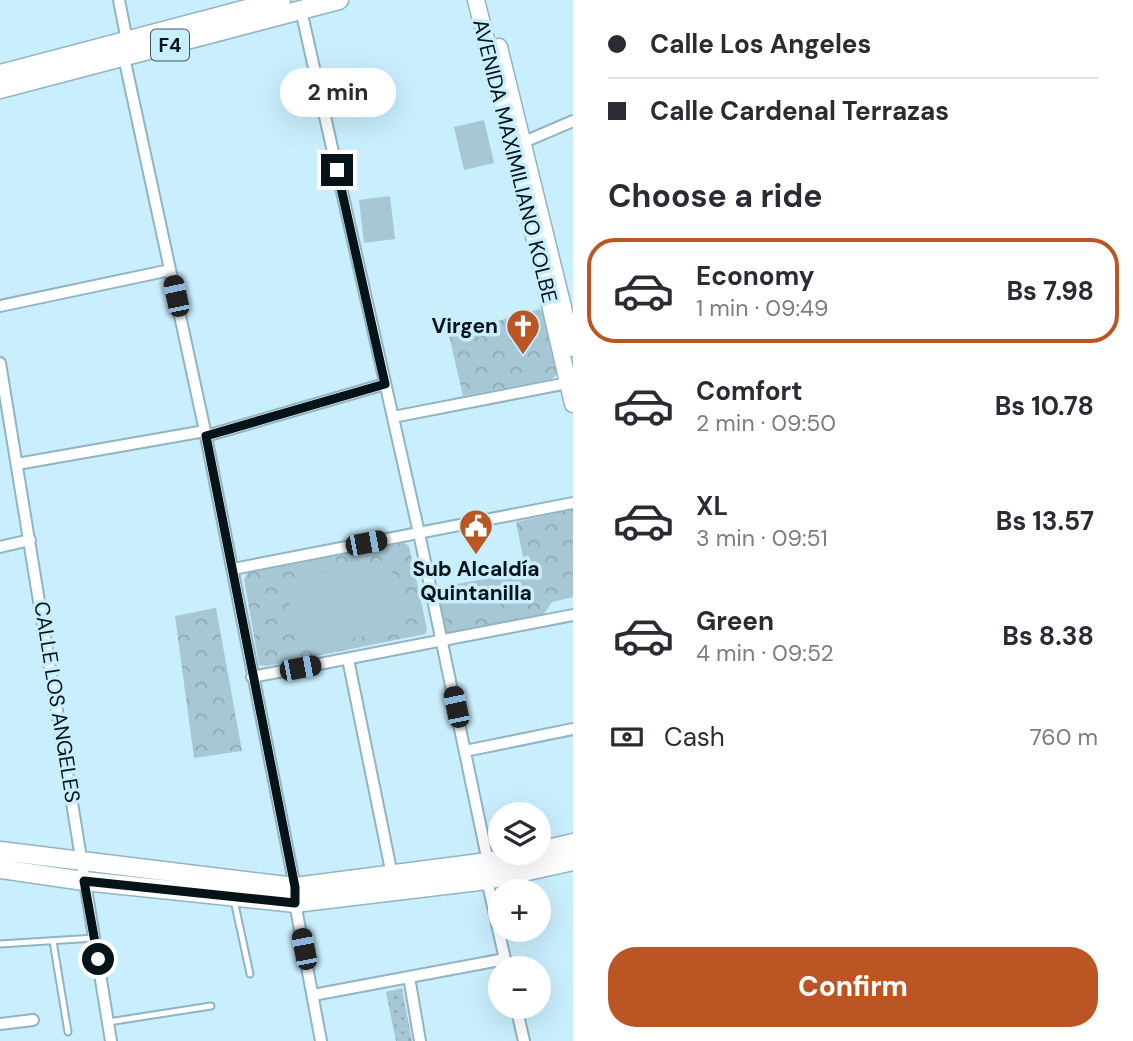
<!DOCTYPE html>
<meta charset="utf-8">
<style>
body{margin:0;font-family:"DM Sans",sans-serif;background:#f2f2f3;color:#2b2b33;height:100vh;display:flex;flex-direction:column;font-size:26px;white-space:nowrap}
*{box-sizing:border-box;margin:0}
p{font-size:23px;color:#7c7c81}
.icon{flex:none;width:38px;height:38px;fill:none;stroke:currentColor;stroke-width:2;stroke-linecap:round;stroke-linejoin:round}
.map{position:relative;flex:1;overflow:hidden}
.drawer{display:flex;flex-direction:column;background:#fff;width:560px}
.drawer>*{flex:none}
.guide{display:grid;align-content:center;height:154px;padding:0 35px;background:#fff}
.fabs{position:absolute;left:488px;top:802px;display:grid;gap:14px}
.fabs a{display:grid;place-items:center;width:63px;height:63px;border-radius:50%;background:#fff;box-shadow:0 7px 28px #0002;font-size:35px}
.end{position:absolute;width:32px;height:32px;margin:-16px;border:9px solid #061318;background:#fff;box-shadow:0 0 0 4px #fff}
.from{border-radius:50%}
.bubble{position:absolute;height:49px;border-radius:24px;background:#fff;box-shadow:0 7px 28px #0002;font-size:23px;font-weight:700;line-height:49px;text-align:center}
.car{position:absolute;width:21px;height:42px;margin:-21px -10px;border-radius:9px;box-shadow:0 0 5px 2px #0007;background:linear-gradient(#222 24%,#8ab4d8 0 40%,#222 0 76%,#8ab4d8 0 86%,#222 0)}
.guide b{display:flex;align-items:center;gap:24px;height:66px;font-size:26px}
.guide b+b{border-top:2px solid #e1e1e2}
.guide i{width:18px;height:18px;background:#2b2b33}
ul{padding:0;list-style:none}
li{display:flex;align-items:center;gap:21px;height:105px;margin:0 14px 10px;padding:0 21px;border:4px solid transparent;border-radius:28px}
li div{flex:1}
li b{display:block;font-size:26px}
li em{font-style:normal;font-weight:700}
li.on{border-color:#bb5624}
li>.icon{width:63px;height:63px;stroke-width:1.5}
h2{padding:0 35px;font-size:32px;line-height:84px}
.pay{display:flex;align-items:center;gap:18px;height:77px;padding:0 35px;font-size:26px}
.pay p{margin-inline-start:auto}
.action{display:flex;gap:14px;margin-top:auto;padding:14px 35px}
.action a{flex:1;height:80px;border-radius:28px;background:#bb5624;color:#fff;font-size:28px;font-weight:700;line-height:80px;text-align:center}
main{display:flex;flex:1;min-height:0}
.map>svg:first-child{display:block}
.grass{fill:url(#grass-dots)}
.forest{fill:url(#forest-crowns)}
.pitch{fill:#a8c7d4}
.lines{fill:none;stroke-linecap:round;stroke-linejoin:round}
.service-casing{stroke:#90b4c2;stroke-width:9}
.minor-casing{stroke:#90b4c2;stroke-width:14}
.secondary-casing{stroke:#90b4c2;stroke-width:19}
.primary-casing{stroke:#90b4c2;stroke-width:21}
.trunk-casing{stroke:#90b4c2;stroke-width:21}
.service{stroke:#fff;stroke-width:5}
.minor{stroke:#fff;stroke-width:10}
.secondary{stroke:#fff;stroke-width:16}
.primary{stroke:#fff;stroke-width:18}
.trunk{stroke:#fff;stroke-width:18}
.route{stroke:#061318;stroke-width:9}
.labels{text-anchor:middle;stroke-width:7;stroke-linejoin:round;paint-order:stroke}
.shield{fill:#c9eefd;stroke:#40555d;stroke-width:2}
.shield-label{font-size:19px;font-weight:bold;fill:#061318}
.street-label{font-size:21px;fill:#061318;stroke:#c9eefd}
.poi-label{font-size:21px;font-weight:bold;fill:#061318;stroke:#c9eefd;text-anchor:end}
</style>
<main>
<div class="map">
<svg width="573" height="1041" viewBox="0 0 573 1041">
<defs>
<pattern id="grass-dots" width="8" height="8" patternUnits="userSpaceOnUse" patternTransform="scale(1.75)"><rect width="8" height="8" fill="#a8c7d4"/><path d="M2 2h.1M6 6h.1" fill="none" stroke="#8faab5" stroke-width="1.8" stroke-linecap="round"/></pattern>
<pattern id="forest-crowns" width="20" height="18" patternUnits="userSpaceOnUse" patternTransform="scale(1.75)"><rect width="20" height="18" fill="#a8c7d4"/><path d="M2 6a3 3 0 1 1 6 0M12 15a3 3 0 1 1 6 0" fill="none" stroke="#8faab5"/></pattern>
</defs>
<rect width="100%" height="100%" fill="#c9eefd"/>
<!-- grass -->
<path class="grass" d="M402,988L412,1041H396L386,992Z"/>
<!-- forest -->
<path class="forest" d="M539,309L543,311L557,374L552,379L463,396L449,335Z
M573,510V597L552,602L543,615L444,633L436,588L526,571L516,522Z
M404,543L409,546L427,629L425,634L267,666L259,665L244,579L248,573Z
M216,608L242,751L194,758L175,616Z"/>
<!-- pitch -->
<path class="pitch" d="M484,120L494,163L464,170L454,127Z
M390,196L395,239L364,243L359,200Z
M390,560L403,629L297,648L285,579Z
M496,582L500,610L459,617L455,589Z"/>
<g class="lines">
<!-- service casing -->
<g class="service-casing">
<path id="service" d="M234,900L250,974
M53,941L68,1032
M0,944L95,938
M108,1022L211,1006"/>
</g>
<!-- minor casing -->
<g class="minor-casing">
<path id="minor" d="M119,0L127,41
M301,10L419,533L488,862L487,880L507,968
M124,57L205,431L295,887V903L321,1041
M524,142L573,121
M0,306L170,270
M0,363L111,1041
M393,417L573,382
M206,436L385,384
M17,464L205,431
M0,547L30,540
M233,569L573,503
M348,659L392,875
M252,677L573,615
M465,751L573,729
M409,977L420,1041
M313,995L505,959
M516,1006L524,1041
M0,1024L33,1020"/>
</g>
<!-- secondary casing -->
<g class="secondary-casing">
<path id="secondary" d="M476,0L513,145L573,404
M499,47L573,348"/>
</g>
<!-- primary casing -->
<g class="primary-casing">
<path id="primary" d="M0,851L295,887L488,862L532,852
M539,851L573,843
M0,869L84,881L295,903L487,880L573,861"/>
</g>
<!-- trunk casing -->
<g class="trunk-casing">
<path id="trunk" d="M0,74L281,0
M0,89L339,0"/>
</g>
<!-- service -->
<use href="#service" class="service"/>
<!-- minor -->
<use href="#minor" class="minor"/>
<!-- secondary -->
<use href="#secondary" class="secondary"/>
<!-- primary -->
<use href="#primary" class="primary"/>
<!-- trunk -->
<use href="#trunk" class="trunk"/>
</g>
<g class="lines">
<!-- route -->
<path class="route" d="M98,959L84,881L295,903V887L206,436L385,384L337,170"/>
</g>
<!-- icons -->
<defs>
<g id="church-pin" transform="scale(1.75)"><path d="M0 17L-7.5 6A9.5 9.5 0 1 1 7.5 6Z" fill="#bb5624" stroke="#c9eefd"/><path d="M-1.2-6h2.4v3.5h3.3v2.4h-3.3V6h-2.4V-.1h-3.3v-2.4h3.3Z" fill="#fff"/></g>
<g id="civic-pin" transform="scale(1.75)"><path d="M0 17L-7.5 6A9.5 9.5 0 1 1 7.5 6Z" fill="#bb5624" stroke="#c9eefd"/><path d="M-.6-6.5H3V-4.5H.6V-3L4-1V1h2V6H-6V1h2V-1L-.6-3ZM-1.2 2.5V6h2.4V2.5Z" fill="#fff"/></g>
</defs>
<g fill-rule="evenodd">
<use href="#church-pin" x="523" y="326"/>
<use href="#civic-pin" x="476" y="526"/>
</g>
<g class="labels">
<!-- shield labels -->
<rect class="shield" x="151" y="29.5" width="38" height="31" rx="5"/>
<g class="shield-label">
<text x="170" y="52">F4</text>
</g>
<!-- street labels -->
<g class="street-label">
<text transform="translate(515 161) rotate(76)" y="7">AVENIDA MAXIMILIANO KOLBE</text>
<text transform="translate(57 702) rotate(81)" y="7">CALLE LOS ANGELES</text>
</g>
<!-- poi labels -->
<g class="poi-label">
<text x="498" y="333">Virgen</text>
<text x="476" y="576" text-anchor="middle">Sub Alcaldía<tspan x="476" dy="24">Quintanilla</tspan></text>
</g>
</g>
</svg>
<div class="fabs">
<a><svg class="icon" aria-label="layers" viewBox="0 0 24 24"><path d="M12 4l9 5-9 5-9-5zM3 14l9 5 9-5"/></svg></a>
<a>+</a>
<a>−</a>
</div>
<i class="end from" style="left:98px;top:959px"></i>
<i class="end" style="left:337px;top:170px"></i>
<div class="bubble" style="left:280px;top:68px;width:116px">2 min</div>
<i class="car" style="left:176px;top:296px;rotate:348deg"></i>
<i class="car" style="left:366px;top:543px;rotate:79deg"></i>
<i class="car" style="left:300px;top:668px;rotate:79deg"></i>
<i class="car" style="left:456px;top:707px;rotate:348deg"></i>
<i class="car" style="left:304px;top:949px;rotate:349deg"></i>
</div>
<section class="drawer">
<div class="guide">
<b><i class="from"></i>Calle Los Angeles</b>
<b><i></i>Calle Cardenal Terrazas</b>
</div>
<h2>Choose a ride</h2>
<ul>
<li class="on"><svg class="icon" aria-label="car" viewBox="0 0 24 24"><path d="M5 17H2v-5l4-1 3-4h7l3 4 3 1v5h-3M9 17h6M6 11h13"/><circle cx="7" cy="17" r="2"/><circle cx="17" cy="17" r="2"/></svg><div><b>Economy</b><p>1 min · 09:49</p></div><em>Bs 7.98</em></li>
<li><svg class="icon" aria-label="car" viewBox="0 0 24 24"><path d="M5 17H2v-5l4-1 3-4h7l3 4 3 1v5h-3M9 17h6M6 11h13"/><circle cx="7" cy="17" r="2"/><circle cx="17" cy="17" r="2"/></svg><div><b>Comfort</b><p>2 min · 09:50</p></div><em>Bs 10.78</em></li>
<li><svg class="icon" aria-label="car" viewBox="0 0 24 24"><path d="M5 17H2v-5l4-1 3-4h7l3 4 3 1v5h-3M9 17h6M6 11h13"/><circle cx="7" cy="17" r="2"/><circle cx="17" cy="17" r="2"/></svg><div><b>XL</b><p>3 min · 09:51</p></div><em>Bs 13.57</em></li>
<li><svg class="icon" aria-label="car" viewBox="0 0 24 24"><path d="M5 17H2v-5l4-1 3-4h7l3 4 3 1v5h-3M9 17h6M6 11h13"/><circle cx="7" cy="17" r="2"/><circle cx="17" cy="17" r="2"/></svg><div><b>Green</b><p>4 min · 09:52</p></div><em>Bs 8.38</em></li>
</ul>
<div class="pay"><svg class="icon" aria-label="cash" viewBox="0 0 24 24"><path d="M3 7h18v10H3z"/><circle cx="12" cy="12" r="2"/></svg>Cash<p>760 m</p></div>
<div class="action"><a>Confirm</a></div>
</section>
</main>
